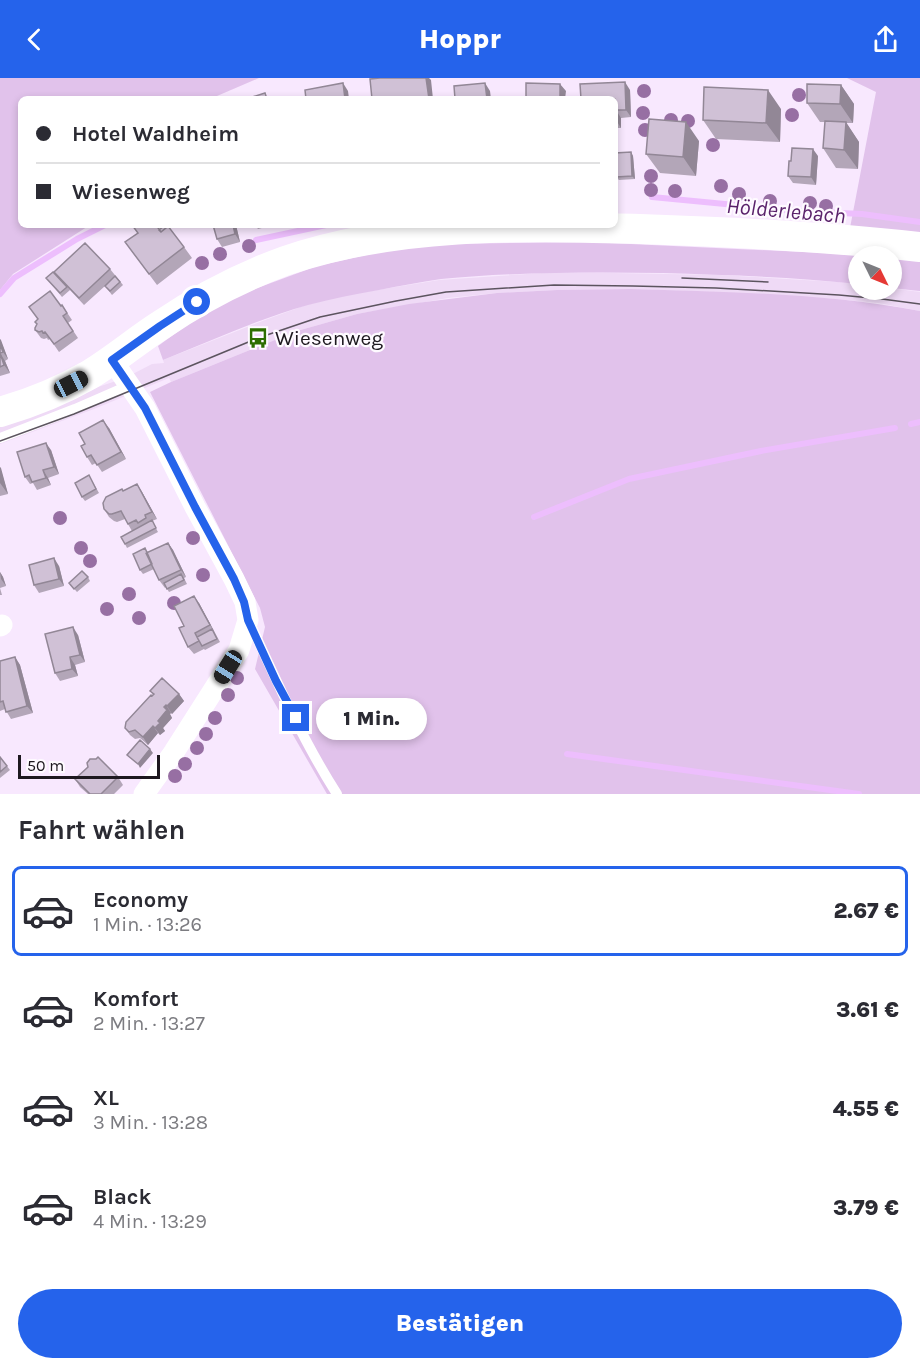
<!DOCTYPE html>
<html lang="de">
<meta charset="utf-8">
<style>
body{margin:0;font-family:Karla,sans-serif;background:#f7f7f7;color:#2b2b33;height:100vh;display:flex;flex-direction:column;font-size:22px;white-space:nowrap}
*{box-sizing:border-box;margin:0}
p{font-size:20px;color:#7c7c81}
.icon{flex:none;width:33px;height:33px;fill:none;stroke:currentColor;stroke-width:2;stroke-linecap:round;stroke-linejoin:round}
.map{position:relative;height:716px;overflow:hidden}
.drawer{display:flex;flex-direction:column;background:#fff;flex:1}
.drawer>*{flex:none}
.top-card{position:absolute;left:18px;top:18px;width:600px;height:132px;border-radius:9px;box-shadow:0 3px 9px #0003;display:grid;align-content:center;height:132px;padding:0 18px;background:#fff}
.needle{width:39px;rotate:133deg}
.fabs{position:absolute;left:848px;top:168px;display:grid;gap:12px}
.fabs a{display:grid;place-items:center;width:54px;height:54px;border-radius:50%;background:#fff;box-shadow:0 3px 9px #0003;font-size:30px}
.scale{position:absolute;left:18px;bottom:15px;width:142px;box-sizing:border-box;padding-left:6px;border:3px solid #1d181f;border-top:0;font-size:16px;line-height:21px;white-space:nowrap;color:#1d181f;-webkit-text-stroke:4px #fefaff;paint-order:stroke}
.end{position:absolute;width:27px;height:27px;margin:-14px;border:8px solid #2563eb;background:#fff;box-shadow:0 0 0 3px #fff}
.from{border-radius:50%}
.bubble{position:absolute;height:42px;border-radius:21px;background:#fff;box-shadow:0 3px 9px #0003;font-size:20px;font-weight:800;line-height:42px;text-align:center}
.car{position:absolute;width:18px;height:36px;margin:-18px -9px;border-radius:8px;box-shadow:0 0 4px 2px #0007;background:linear-gradient(#222 24%,#8ab4d8 0 40%,#222 0 76%,#8ab4d8 0 86%,#222 0)}
.top-card b{display:flex;align-items:center;gap:21px;height:57px;font-size:22px}
.top-card b+b{border-top:2px solid #e1e1e2}
.top-card i{width:15px;height:15px;background:#2b2b33}
ul{padding:0;list-style:none}
li{display:flex;align-items:center;gap:18px;height:90px;margin:0 12px 9px;padding:0 6px;border:3px solid transparent;border-radius:9px}
li div{flex:1}
li b{display:block;font-size:22px}
li em{font-style:normal;font-weight:800}
li.active{border-color:#2563eb}
li>.icon{width:54px;height:54px;stroke-width:1.5}
h2{padding:0 18px;font-size:27px;line-height:72px}
.cta{display:flex;gap:12px;margin-top:auto;padding:12px 18px}
.cta a{flex:1;height:69px;border-radius:36px;background:#2563eb;color:#fff;font-size:24px;font-weight:800;line-height:69px;text-align:center}
header{display:flex;justify-content:space-between;align-items:center;height:78px;padding:0 18px;background:#2563eb;color:#fff;font-size:27px;font-weight:800}
.map>svg:first-child{display:block}
.built{fill:#efdaf6}
.green{fill:#e1c2eb}
.lines{fill:none;stroke-linecap:round;stroke-linejoin:round}
.stream{stroke:#edbefd;stroke-width:6}
.lane{stroke:#fff;stroke-width:10}
.street{stroke:#fff;stroke-width:21}
.secondary{stroke:#fff;stroke-width:30}
.tram{stroke:#5c545f;stroke-width:1.5}
.tree{fill:#976fa3}
.wall{fill:#b3a6b8}
.shaded-wall{fill:#928796}
.building{fill:#d0c1d6;stroke:#928796;stroke-width:1.5}
.route{stroke:#2563eb;stroke-width:8}
.labels{text-anchor:middle;stroke-width:4.5;stroke-linejoin:round;paint-order:stroke}
.poi-label{font-size:21px;fill:#1d181f;stroke:#fefaff;text-anchor:start}
.water-label{font-size:22px;font-style:italic;fill:#5a226b;stroke:#fefaff}
</style>
<header><svg class="icon" aria-label="back" viewBox="0 0 24 24"><path d="M15 5l-7 7 7 7"/></svg>Hoppr<svg class="icon" aria-label="share" viewBox="0 0 24 24"><path d="M12 15V3M7 8l5-5 5 5M5 13v7h14v-7"/></svg></header>
<div class="map">
<svg width="920" height="716" viewBox="0 0 920 716">
<rect width="100%" height="100%" fill="#f8e8fe"/>
<!-- built -->
<path class="built" d="M558,194L720,197L838,204L858,206V212H891V210L920,214V233L878,225L836,221L715,214L631,211L557,212L497,215L448,220L357,236L297,253L171,304L169,300L94,331L0,366V349L58,328L98,309L125,300L152,286L164,285L163,282L265,242L306,227L346,217L439,202Z"/>
<!-- green -->
<path class="green" d="M0,0H259L210,21H21V147H90L13,196L0,212Z
M847,0H920V213L891,210V178H858V206C794,199 728,197 663,195C589,194 515,194 441,201C420,204 399,208 379,212C355,216 331,221 308,227C258,241 211,263 163,282L158,268L191,244L241,216L317,188L384,173L443,166L588,164L845,176L876,14Z
M631,211C727,214 825,215 920,233V716H327L255,591L265,549L260,530L150,314L171,304L297,253L357,236L409,226L497,215L557,212Z"/>
<g class="lines">
<!-- stream -->
<path class="stream" d="M652,119L798,133L862,136L920,144
M256,162L326,147
M0,216L14,200L77,161L105,147
M911,346L920,344
M534,439L629,401L761,373L895,350
M567,676L859,716"/>
<!-- lane -->
<path class="lane" d="M0,360L75,331L130,307
M250,545C276,602 303,663 337,716"/>
<!-- street -->
<path class="street" d="M112,282L145,330L195,429L234,501L245,524L248,542L239,572L174,674L144,716
M0,548L2,547"/>
<!-- secondary -->
<path class="secondary" d="M0,334C31,325 61,313 89,297C114,282 136,263 161,247C199,221 241,199 285,183C399,144 522,148 640,151C733,154 827,159 920,169"/>
<!-- tram -->
<path class="tram" d="M682,200L768,204
M0,363L74,336L258,260L320,239L396,223L446,214L554,207L633,208L716,210L839,217L882,221L920,226"/>
</g>
<!-- trees -->
<g class="tree">
<circle cx="644" cy="13" r="7"/>
<circle cx="799" cy="17" r="7"/>
<circle cx="643" cy="35" r="7"/>
<circle cx="792" cy="37" r="7"/>
<circle cx="671" cy="42" r="7"/>
<circle cx="688" cy="43" r="7"/>
<circle cx="645" cy="52" r="7"/>
<circle cx="713" cy="67" r="7"/>
<circle cx="651" cy="98" r="7"/>
<circle cx="721" cy="108" r="7"/>
<circle cx="651" cy="112" r="7"/>
<circle cx="675" cy="113" r="7"/>
<circle cx="739" cy="116" r="7"/>
<circle cx="770" cy="123" r="7"/>
<circle cx="810" cy="125" r="7"/>
<circle cx="826" cy="128" r="7"/>
<circle cx="249" cy="168" r="7"/>
<circle cx="220" cy="176" r="7"/>
<circle cx="202" cy="185" r="7"/>
<circle cx="60" cy="440" r="7"/>
<circle cx="193" cy="460" r="7"/>
<circle cx="81" cy="470" r="7"/>
<circle cx="90" cy="483" r="7"/>
<circle cx="203" cy="497" r="7"/>
<circle cx="129" cy="516" r="7"/>
<circle cx="174" cy="525" r="7"/>
<circle cx="107" cy="531" r="7"/>
<circle cx="139" cy="540" r="7"/>
<circle cx="237" cy="600" r="7"/>
<circle cx="228" cy="617" r="7"/>
<circle cx="215" cy="640" r="7"/>
<circle cx="206" cy="656" r="7"/>
<circle cx="197" cy="670" r="7"/>
<circle cx="185" cy="686" r="7"/>
<circle cx="175" cy="698" r="7"/>
</g>
<!-- wall -->
<path class="wall" d="M841,7L854,26L853,45H846L859,64L858,91L836,90L823,70L825,44H820L807,25Z
M630,12L631,39L621,40V50H615V21Z
M781,31L780,64L716,61L703,42Z
M699,63L696,98L660,95L646,76Z
M631,74L633,78L635,101L619,102L616,99Z
M818,78L816,107L793,105L788,98Z
M236,147L240,164L222,169L217,161Z
M255,147H273L258,151Z
M159,152L184,169L192,180L157,207L125,164Z
M110,191L123,207L112,217L105,208L84,227L70,212L62,219L46,200L56,197Z
M62,227L72,242L68,245L78,260L59,274L50,261L48,262L47,260L44,261L41,260L35,252L37,246Z
M0,261L8,281L5,283L10,295L0,298Z
M109,350L126,381L102,394L96,385L92,387L87,379L85,366Z
M51,372L59,396L48,400L51,407L37,412L33,405L30,406L25,399Z
M0,389L8,416L0,418Z
M91,401L99,415L85,423L82,419Z
M137,406L142,414L157,441L152,443L158,454L127,470L125,466L132,453L125,441L117,444L114,443L109,439L104,431L123,413Z
M168,465L173,472L186,499L184,500L187,506L169,514L166,509L165,510L159,502L154,491L143,496L140,492L148,475Z
M59,488L64,508L39,515L34,507Z
M0,494L3,499L6,508L0,510L2,517H0Z
M88,499L90,503L77,514L69,505Z
M199,525L220,564L205,572L204,571L194,576L188,569L184,548Z
M78,557L85,584L75,587L78,598L60,603L55,595Z
M15,579L20,587L33,635L11,641L5,631L0,633V583Z
M150,613L179,616L184,623L172,636L171,635L170,636L172,640L163,650L165,653L160,657L158,655L148,667L140,660L135,661L130,657L125,650L153,617Z
M0,679L10,692L0,700Z
M88,689L118,699L123,707L114,716H88L80,709L75,701Z"/>
<!-- shaded-wall -->
<path class="shaded-wall" d="M426,0H429L431,2L433,21H429Z
M625,4L630,12L631,39L626,32Z
M343,5L348,13L349,21H345Z
M485,5L490,13L491,21H487Z
M560,6L566,13L565,21H560Z
M841,7L854,26L853,45L840,26Z
M768,12L781,31L780,64L766,45Z
M616,32L621,40V50L616,42Z
M686,44L699,63L696,98L683,79Z
M846,44L859,64L858,91L844,72Z
M813,71L818,78L816,107L811,99Z
M631,74L633,78L635,101L632,98Z
M233,147H236L240,164L235,156Z
M0,261L1,262L8,281L3,274L0,266Z
M0,275L5,283L10,295L4,287Z
M103,342L109,350L126,381L121,374Z
M46,365L51,372L59,396L54,389Z
M0,389L1,390L8,416L0,405Z
M43,392L48,400L51,407L46,400Z
M137,406L142,414L157,441L152,434Z
M168,465L173,472L186,499L181,492Z
M54,480L59,488L64,508L59,501Z
M0,494L3,499L6,508L1,501Z
M194,518L199,525L215,555L210,547Z
M73,549L78,557L85,584L80,577Z
M15,579L20,587L33,635L27,628Z
M70,579L75,587L78,598L72,591Z
M179,616L184,623L172,636L167,628Z
M166,627L171,635L170,636L172,640L163,650L165,653L160,657L155,650L164,629Z
M153,648L158,655L148,667L143,659Z
M150,671L153,675L140,690L138,686Z"/>
<!-- building -->
<path class="building" d="M380,0H426L429,21H372L370,1Z
M625,4L626,32H616V42H615V21H581L580,6Z
M343,5L345,21H306L305,12Z
M485,5L487,21H455L454,8Z
M526,5L560,6V21H526Z
M807,6L841,7L840,26L807,25Z
M704,9L768,12L766,45L703,42Z
M265,15L267,21H246Z
M649,41L686,44L683,79L646,76Z
M825,43L846,44L844,72L823,70Z
M792,70L813,71L811,99L788,98L789,83H791Z
M631,74L632,98L616,99L615,75Z
M132,147H156L161,154L168,148L184,169L149,196L125,164L138,155Z
M213,147H233L235,156L217,161Z
M164,148L166,150L161,154L159,152Z
M85,165L110,191L79,220L54,194Z
M53,194L67,209L60,215L46,200Z
M115,198L120,204L110,213L105,208Z
M50,213L61,228L62,227L67,235L63,238L73,253L54,266L45,254L43,255L42,253L39,254L35,252V250L37,246L35,244L38,241L29,229Z
M0,266L3,274L0,275L4,287L0,289Z
M103,342L121,374L97,387L91,377L87,379L81,368L85,366L79,355Z
M46,365L54,389L43,392L46,400L32,404L29,397L25,399L17,374Z
M89,397L96,411L82,419L75,405Z
M137,406L152,434L145,437L146,440L138,445L136,442L128,446L121,433L112,436H109L104,431L103,425L106,419L122,411L123,413Z
M152,442L156,450L125,466L121,459Z
M168,465L181,492L159,502L146,475Z
M145,470L152,486L140,492L133,476Z
M54,480L59,501L34,507L29,487Z
M82,493L88,499L74,511L69,505Z
M181,496L184,502L167,511L164,505Z
M194,518L210,547L195,555L199,563L188,569L179,550L184,548L174,528Z
M73,549L80,577L70,579L72,591L55,595L45,556Z
M212,551L217,561L202,568L197,559Z
M15,579L27,628L6,634L3,623L0,624V583Z
M162,600L179,616L167,628L166,627L164,629L167,632L158,643L160,645L155,650L153,648L143,659L135,652L129,654L125,650L126,644L151,617L152,618L154,616L150,613Z
M140,662L150,671L138,686L127,677Z
M0,679L7,688L0,694Z
M98,679L118,699L101,716H90L75,701L88,689L87,685L90,681H96Z"/>
<g class="lines">
<!-- route -->
<path class="route" d="M197,224L160,248L112,282L145,330L195,429L234,501L244,524L248,542L276,603L296,640"/>
</g>
<!-- icons -->
<defs>
<g id="bus-bare" transform="scale(1.62)"><path d="M-5-6H5V4H4V6H2V4H-2V6H-4V4H-5ZM-3.5-4V0h7V-4ZM-3.5 1.2v1.5H-2V1.2ZM2 1.2v1.5H3.5V1.2Z" fill="#2d6d00" stroke="#fefaff" stroke-width="2.5" paint-order="stroke"/></g>
</defs>
<g fill-rule="evenodd">
<use href="#bus-bare" x="258" y="260"/>
</g>
<g class="labels">
<!-- poi labels -->
<g class="poi-label">
<text x="275" y="267">Wiesenweg</text>
</g>
<!-- water labels -->
<g class="water-label">
<text transform="translate(786 132) rotate(5)" y="8">Hölderlebach</text>
</g>
</g>
</svg>
<div class="fabs">
<a><svg class="needle" viewBox="-14 -14 28 28"><path d="M0-13l5 13h-10z" fill="#e53935"/><path d="M0 13l5-13h-10z" fill="#7c7c81"/></svg></a>
</div>
<div class="scale">50 m</div>
<i class="end from" style="left:197px;top:224px"></i>
<i class="end" style="left:296px;top:640px"></i>
<div class="bubble" style="left:316px;top:620px;width:111px">1 Min.</div>
<i class="car" style="left:71px;top:306px;rotate:63deg"></i>
<i class="car" style="left:228px;top:589px;rotate:212deg"></i>
<div class="top-card">
<b><i class="from"></i>Hotel Waldheim</b>
<b><i></i>Wiesenweg</b>
</div>
</div>
<section class="drawer">
<h2>Fahrt wählen</h2>
<ul>
<li class="active"><svg class="icon" aria-label="car" viewBox="0 0 24 24"><path d="M5 17H2v-5l4-1 3-4h7l3 4 3 1v5h-3M9 17h6M6 11h13"/><circle cx="7" cy="17" r="2"/><circle cx="17" cy="17" r="2"/></svg><div><b>Economy</b><p>1 Min. · 13:26</p></div><em>2.67 €</em></li>
<li><svg class="icon" aria-label="car" viewBox="0 0 24 24"><path d="M5 17H2v-5l4-1 3-4h7l3 4 3 1v5h-3M9 17h6M6 11h13"/><circle cx="7" cy="17" r="2"/><circle cx="17" cy="17" r="2"/></svg><div><b>Komfort</b><p>2 Min. · 13:27</p></div><em>3.61 €</em></li>
<li><svg class="icon" aria-label="car" viewBox="0 0 24 24"><path d="M5 17H2v-5l4-1 3-4h7l3 4 3 1v5h-3M9 17h6M6 11h13"/><circle cx="7" cy="17" r="2"/><circle cx="17" cy="17" r="2"/></svg><div><b>XL</b><p>3 Min. · 13:28</p></div><em>4.55 €</em></li>
<li><svg class="icon" aria-label="car" viewBox="0 0 24 24"><path d="M5 17H2v-5l4-1 3-4h7l3 4 3 1v5h-3M9 17h6M6 11h13"/><circle cx="7" cy="17" r="2"/><circle cx="17" cy="17" r="2"/></svg><div><b>Black</b><p>4 Min. · 13:29</p></div><em>3.79 €</em></li>
</ul>
<div class="cta"><a>Bestätigen</a></div>
</section>
